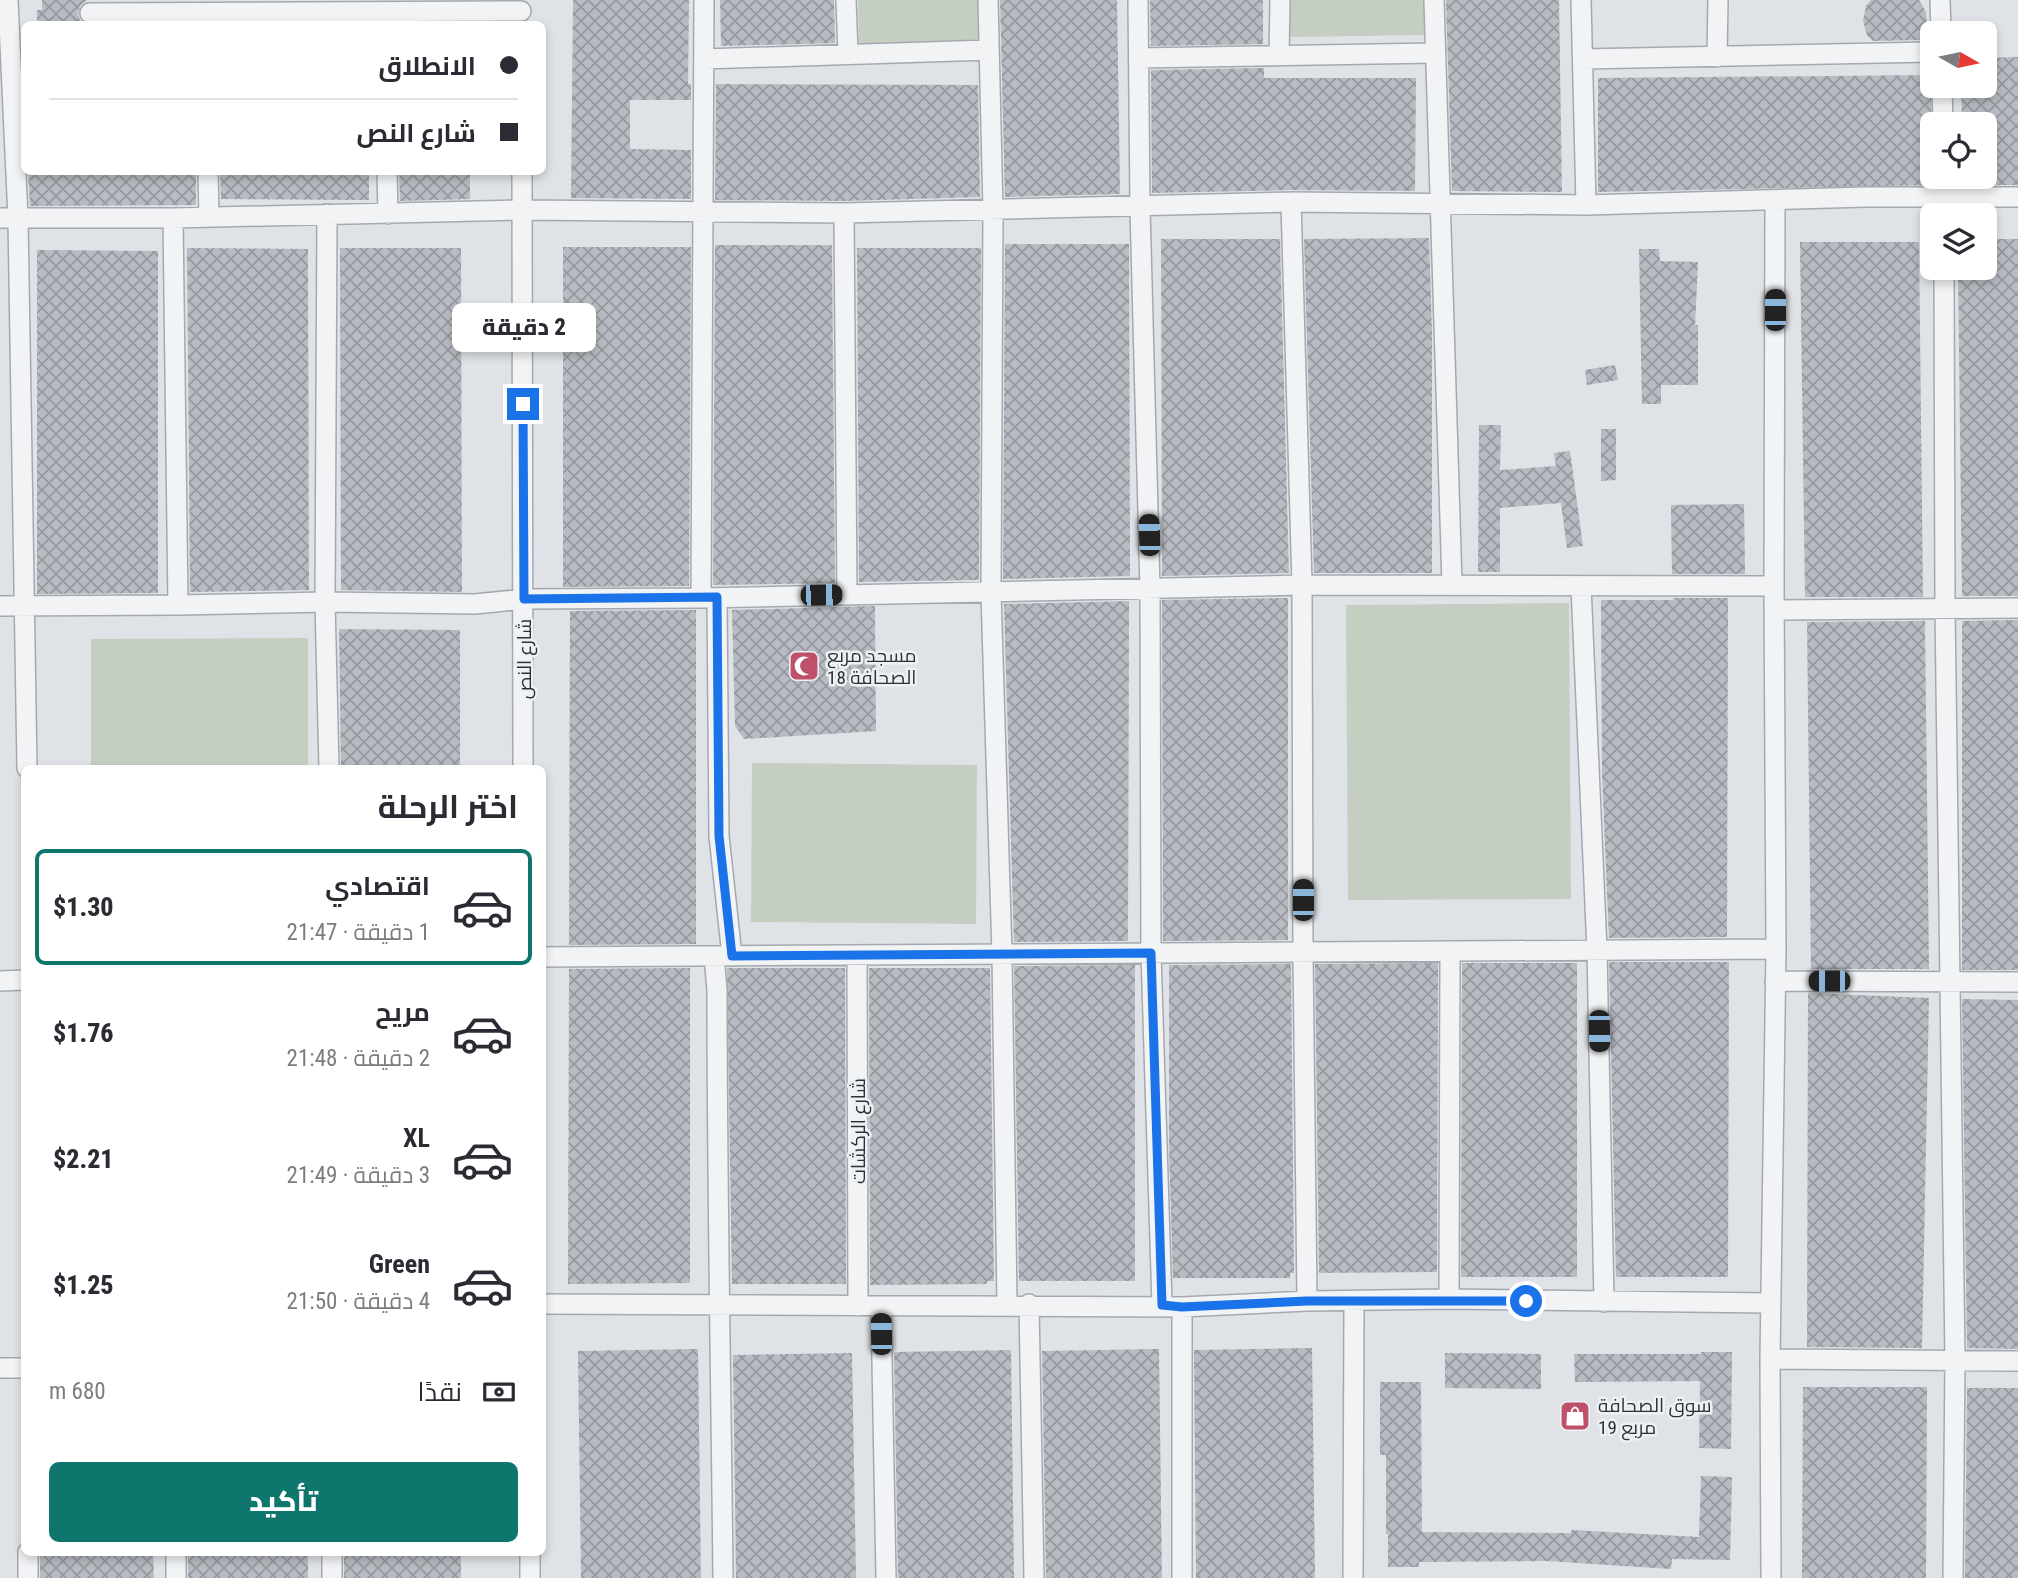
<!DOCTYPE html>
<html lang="ar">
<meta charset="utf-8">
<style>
body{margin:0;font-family:"Roboto Condensed",Cairo,sans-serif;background:#f2f2f3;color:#2b2b33;direction:rtl;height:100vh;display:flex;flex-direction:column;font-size:26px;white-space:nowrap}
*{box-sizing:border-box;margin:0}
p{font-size:23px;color:#7c7c81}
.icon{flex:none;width:38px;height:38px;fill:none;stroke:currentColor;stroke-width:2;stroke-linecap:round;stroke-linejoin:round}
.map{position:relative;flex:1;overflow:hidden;direction:ltr}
.details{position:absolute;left:21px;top:765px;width:525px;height:791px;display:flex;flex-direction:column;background:#fff;border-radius:10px;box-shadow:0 4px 10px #0003;direction:rtl}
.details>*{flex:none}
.banner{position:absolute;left:21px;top:21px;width:525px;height:154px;border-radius:10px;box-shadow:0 4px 10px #0003;direction:rtl;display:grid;align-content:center;height:154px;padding:0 28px;background:#fff}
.needle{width:46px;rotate:99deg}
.fabs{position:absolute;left:1920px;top:21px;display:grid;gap:14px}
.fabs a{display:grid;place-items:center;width:77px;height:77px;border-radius:10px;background:#fff;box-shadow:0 4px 10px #0003;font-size:35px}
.end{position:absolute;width:32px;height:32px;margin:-16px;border:9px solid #1a73e8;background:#fff;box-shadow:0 0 0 4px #fff}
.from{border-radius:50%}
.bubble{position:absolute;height:49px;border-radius:10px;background:#fff;box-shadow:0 4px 10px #0003;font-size:23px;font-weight:800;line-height:49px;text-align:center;direction:rtl}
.car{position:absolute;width:21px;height:42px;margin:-21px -10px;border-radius:9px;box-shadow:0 0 5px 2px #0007;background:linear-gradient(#222 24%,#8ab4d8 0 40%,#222 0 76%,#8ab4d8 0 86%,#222 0)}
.banner b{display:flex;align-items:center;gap:24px;height:66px;font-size:26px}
.banner b+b{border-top:2px solid #e1e1e2}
.banner i{width:18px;height:18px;background:#2b2b33}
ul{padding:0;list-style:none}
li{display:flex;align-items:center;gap:21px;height:116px;margin:0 14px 10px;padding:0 14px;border:4px solid transparent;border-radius:10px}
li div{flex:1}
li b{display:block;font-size:26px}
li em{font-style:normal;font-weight:800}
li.current{border-color:#0f766e}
li>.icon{width:63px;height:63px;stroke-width:1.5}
h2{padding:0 28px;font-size:32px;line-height:84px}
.pay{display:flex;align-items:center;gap:18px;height:77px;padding:0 28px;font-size:26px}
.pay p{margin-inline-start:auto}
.action{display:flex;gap:14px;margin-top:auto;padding:14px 28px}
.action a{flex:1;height:80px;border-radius:10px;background:#0f766e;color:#fff;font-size:28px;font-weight:800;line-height:80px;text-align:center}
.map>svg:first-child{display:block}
.green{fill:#c5cfc1}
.building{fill:url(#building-cross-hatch)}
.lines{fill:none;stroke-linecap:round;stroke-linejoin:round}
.minor-casing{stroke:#a5a9af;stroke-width:22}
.minor{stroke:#f1f3f5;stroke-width:19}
.route{stroke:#1a73e8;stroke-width:9}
.labels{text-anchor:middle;stroke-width:5;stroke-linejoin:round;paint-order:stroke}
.poi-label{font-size:19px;fill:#2a313b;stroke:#eef1f4;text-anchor:start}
.street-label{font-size:19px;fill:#2a313b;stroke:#eef1f4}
</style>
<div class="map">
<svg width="2018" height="1578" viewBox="0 0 2018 1578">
<defs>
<pattern id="building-cross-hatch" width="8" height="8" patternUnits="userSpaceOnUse" patternTransform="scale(1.75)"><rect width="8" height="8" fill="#b7bcc2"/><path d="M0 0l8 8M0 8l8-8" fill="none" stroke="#95999f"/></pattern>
</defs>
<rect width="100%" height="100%" fill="#dfe2e6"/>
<!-- green -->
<path class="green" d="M858,0H980V46L859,48Z
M1289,0H1425V35L1290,37Z
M1569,603L1571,899L1348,900L1346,605Z
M308,638V768H91V639Z
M752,763L977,765L976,924L751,922Z"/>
<!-- building -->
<path class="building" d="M42,0H87L80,6L78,14L80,20L87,24H37V10H42Z
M573,0H689L688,84H691V100H630V149L691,150V199L571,198Z
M720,0H834L835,43L721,46Z
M1000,0H1117L1120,194L1005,197Z
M1150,0H1263V44L1151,46Z
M1446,0H1559L1562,192L1452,191Z
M1871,0H1919L1926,12L1927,27L1920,40L1873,41L1867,35L1863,21L1866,6Z
M2018,57V185H1963V177H1984V124H1962L1961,86H1984V58Z
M1264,68V78H1416L1415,191L1291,190L1152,193L1151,70Z
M1931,75L1932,185L1598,192V78Z
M716,84L978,85L980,197L844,201L715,200Z
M28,172H196V205L30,206Z
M220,172H369V200L221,199Z
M399,172H470V199L400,201Z
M1429,238L1432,333V573H1314L1304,239Z
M1161,239H1280L1289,573L1162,576Z
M1984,239H2018V596H1962L1958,268H1984Z
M1800,242H1919L1923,597H1805Z
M1005,244H1129L1130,576L1003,579Z
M715,245H832L835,583L713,585Z
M563,247H691L689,586L563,587Z
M187,248L308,249L309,590L190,592Z
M340,248H461L462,592L341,590Z
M857,248H981L979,580L859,582Z
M1639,249H1659L1660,261L1698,262L1695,325H1698V385H1661V404H1642Z
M37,250L158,251V593L37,594Z
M1615,365L1618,380L1587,385L1585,370Z
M1479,425H1501L1500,470L1556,466L1554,453L1570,451L1583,546L1567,548L1561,503L1500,508V572H1478Z
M1601,429H1616V480L1601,481Z
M1744,504L1745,574H1672L1671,505Z
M1288,598V940L1163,941L1162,600Z
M1673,598H1728L1727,937L1609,938L1602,774L1601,600H1673Z
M1129,601L1128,941L1014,942L1004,604Z
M875,606L876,731L744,739L735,726L732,610Z
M696,610V944L569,945L570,611Z
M2018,620V970H1962V621Z
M1925,621L1929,969H1811L1807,622Z
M339,629L460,630V768H341Z
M1609,962H1729L1728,1277H1616Z
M1438,963L1437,1272L1319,1273L1315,964Z
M1462,963H1577V1277H1461Z
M1291,964L1294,1273H1290V1278H1173L1169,1147V965Z
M1135,965V1281H1019L1014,966Z
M690,968V1283L568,1284L569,969Z
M727,968H845L846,1284H732Z
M869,968H990L994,1281H987V1284L870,1285Z
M1808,993L1929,998L1922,1348L1807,1347Z
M1962,999L2018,1000V1349L1967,1348Z
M1312,1348L1315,1578H1196L1194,1350Z
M698,1349L701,1578H581L578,1351Z
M1159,1349L1162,1578H1046L1042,1351Z
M1011,1350L1014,1578H898L894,1352Z
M1701,1352H1732L1731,1449L1699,1448L1700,1381L1575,1382L1574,1354H1701Z
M852,1353L856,1578H736L733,1355Z
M1445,1353L1541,1354V1389L1445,1388Z
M1380,1382H1421L1422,1532L1571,1533V1530L1699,1537L1701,1476L1732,1477L1730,1560L1672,1559L1671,1569L1546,1561L1419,1562V1567H1388V1534H1386V1455H1380Z
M1803,1387H1927L1926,1578H1802Z
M1967,1388H2018V1578H1965Z
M40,1552H153L154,1578H40Z
M188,1552H308V1578H188Z
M344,1552H461V1578H344Z"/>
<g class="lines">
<!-- minor casing -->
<g class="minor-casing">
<path id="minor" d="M8,0L18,218L27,768
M846,0L848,53
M988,0L993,211L991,593L1002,954L1007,1305
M1138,0L1140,207L1150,589L1151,953L1162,1305
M1434,0L1452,584
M1581,0L1586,205
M1940,0L1941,33
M90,13L521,11
M1279,56L1280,0
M1717,57L1718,0
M1139,58L1435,53
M704,59L989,50
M1583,59L1932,52
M1942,86L1943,124
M208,172L209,216
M387,172L388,214
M522,172L523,768
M1944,177V215
M1291,202L1302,585L1303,952L1307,1301
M844,213L847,595
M327,214L325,602L329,768
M0,218H173L522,210L844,213L1291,202L1586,205L1865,197H2018
M173,218L178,605
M1944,268L1945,608L1955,1360L1953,1578
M1581,586L1597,950L1604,1302
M701,598L704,0
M717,598L719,836L732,956
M0,606L178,605L325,602L475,604L524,599L701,598L1302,585L1774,586
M1774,610L2018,608
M857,955L858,1306
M714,956L717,990C717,1186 721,1382 723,1578
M542,957L1776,949
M0,981L24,980
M1775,981L2018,982
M1449,1299L1450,951
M542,1304L1182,1307L1307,1301L1449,1299L1770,1303
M1029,1304L1034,1578
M881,1306L886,1578
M1182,1307V1578
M1770,1359L2018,1361
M0,1368H24
M28,1552V1578
M332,1552V1578
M530,1552V1578
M176,1578V1552
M1353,1578L1354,1302
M1771,1578L1770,1359L1776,949L1774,586L1775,200"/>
</g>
<!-- minor -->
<use href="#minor" class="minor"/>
</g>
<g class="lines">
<!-- route -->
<path class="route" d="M523,404L524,599L717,597L719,836L732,956L1151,953L1162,1305L1182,1307L1307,1301H1526"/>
</g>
<!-- icons -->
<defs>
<g id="mosque-square" transform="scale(1.575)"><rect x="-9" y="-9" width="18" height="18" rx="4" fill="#be5169" stroke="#eef1f4"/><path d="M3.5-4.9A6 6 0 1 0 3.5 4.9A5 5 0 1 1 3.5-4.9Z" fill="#fff"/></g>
<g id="shop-square" transform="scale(1.575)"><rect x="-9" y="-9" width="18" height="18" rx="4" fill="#be5169" stroke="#eef1f4"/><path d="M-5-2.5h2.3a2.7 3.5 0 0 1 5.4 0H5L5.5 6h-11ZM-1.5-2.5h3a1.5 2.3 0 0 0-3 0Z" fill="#fff"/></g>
</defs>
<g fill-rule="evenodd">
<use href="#mosque-square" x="804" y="666"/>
<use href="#shop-square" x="1575" y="1416"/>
</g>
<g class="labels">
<!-- poi labels -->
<g class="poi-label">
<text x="827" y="662">مسجد مربع<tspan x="827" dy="22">18 الصحافة</tspan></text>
<text x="1598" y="1412">سوق الصحافة<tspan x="1598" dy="22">مربع 19</tspan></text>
</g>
<!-- street labels -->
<g class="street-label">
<text transform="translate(524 659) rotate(-90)" y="7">شارع النص</text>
<text transform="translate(858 1131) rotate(-90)" y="7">شارع الركشات</text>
</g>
</g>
</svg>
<div class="fabs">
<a><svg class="needle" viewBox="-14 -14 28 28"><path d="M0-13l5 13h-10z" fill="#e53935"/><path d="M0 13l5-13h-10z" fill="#7c7c81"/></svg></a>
<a><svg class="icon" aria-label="locate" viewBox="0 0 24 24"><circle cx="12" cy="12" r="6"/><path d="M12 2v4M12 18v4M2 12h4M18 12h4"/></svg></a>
<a><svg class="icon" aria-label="layers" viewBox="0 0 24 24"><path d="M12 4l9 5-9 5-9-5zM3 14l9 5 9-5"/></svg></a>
</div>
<i class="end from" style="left:1526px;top:1301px"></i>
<i class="end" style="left:523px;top:404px"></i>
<div class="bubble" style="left:452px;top:303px;width:144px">2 دقيقة</div>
<i class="car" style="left:1775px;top:310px;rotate:0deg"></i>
<i class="car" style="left:1149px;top:535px;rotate:358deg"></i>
<i class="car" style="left:821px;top:595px;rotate:89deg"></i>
<i class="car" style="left:1303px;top:900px;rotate:0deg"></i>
<i class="car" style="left:1829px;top:981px;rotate:270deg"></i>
<i class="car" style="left:1599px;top:1031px;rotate:179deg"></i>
<i class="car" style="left:881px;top:1334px;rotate:359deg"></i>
<div class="banner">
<b><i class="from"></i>الانطلاق</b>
<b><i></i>شارع النص</b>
</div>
<section class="details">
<h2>اختر الرحلة</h2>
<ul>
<li class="current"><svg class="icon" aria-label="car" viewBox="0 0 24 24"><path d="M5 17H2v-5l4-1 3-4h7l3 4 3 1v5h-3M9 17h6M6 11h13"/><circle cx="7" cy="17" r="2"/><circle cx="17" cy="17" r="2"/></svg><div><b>اقتصادي</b><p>1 دقيقة · 21:47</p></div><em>$1.30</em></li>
<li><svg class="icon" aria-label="car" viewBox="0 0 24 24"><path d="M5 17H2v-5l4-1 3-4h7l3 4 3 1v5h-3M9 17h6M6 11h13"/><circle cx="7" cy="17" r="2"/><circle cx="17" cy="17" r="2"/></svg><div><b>مريح</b><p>2 دقيقة · 21:48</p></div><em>$1.76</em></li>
<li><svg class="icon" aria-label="car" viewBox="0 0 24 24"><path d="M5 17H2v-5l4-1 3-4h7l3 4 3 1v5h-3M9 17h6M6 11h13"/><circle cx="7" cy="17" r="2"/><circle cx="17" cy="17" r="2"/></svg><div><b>XL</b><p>3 دقيقة · 21:49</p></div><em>$2.21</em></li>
<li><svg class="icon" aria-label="car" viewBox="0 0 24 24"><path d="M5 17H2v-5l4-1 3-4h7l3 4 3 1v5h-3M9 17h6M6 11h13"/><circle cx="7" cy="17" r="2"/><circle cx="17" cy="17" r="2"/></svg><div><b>Green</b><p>4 دقيقة · 21:50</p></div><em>$1.25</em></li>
</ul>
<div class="pay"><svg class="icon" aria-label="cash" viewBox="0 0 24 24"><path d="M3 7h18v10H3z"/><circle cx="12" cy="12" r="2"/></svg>نقدًا<p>680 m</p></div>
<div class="action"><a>تأكيد</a></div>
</section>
</div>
